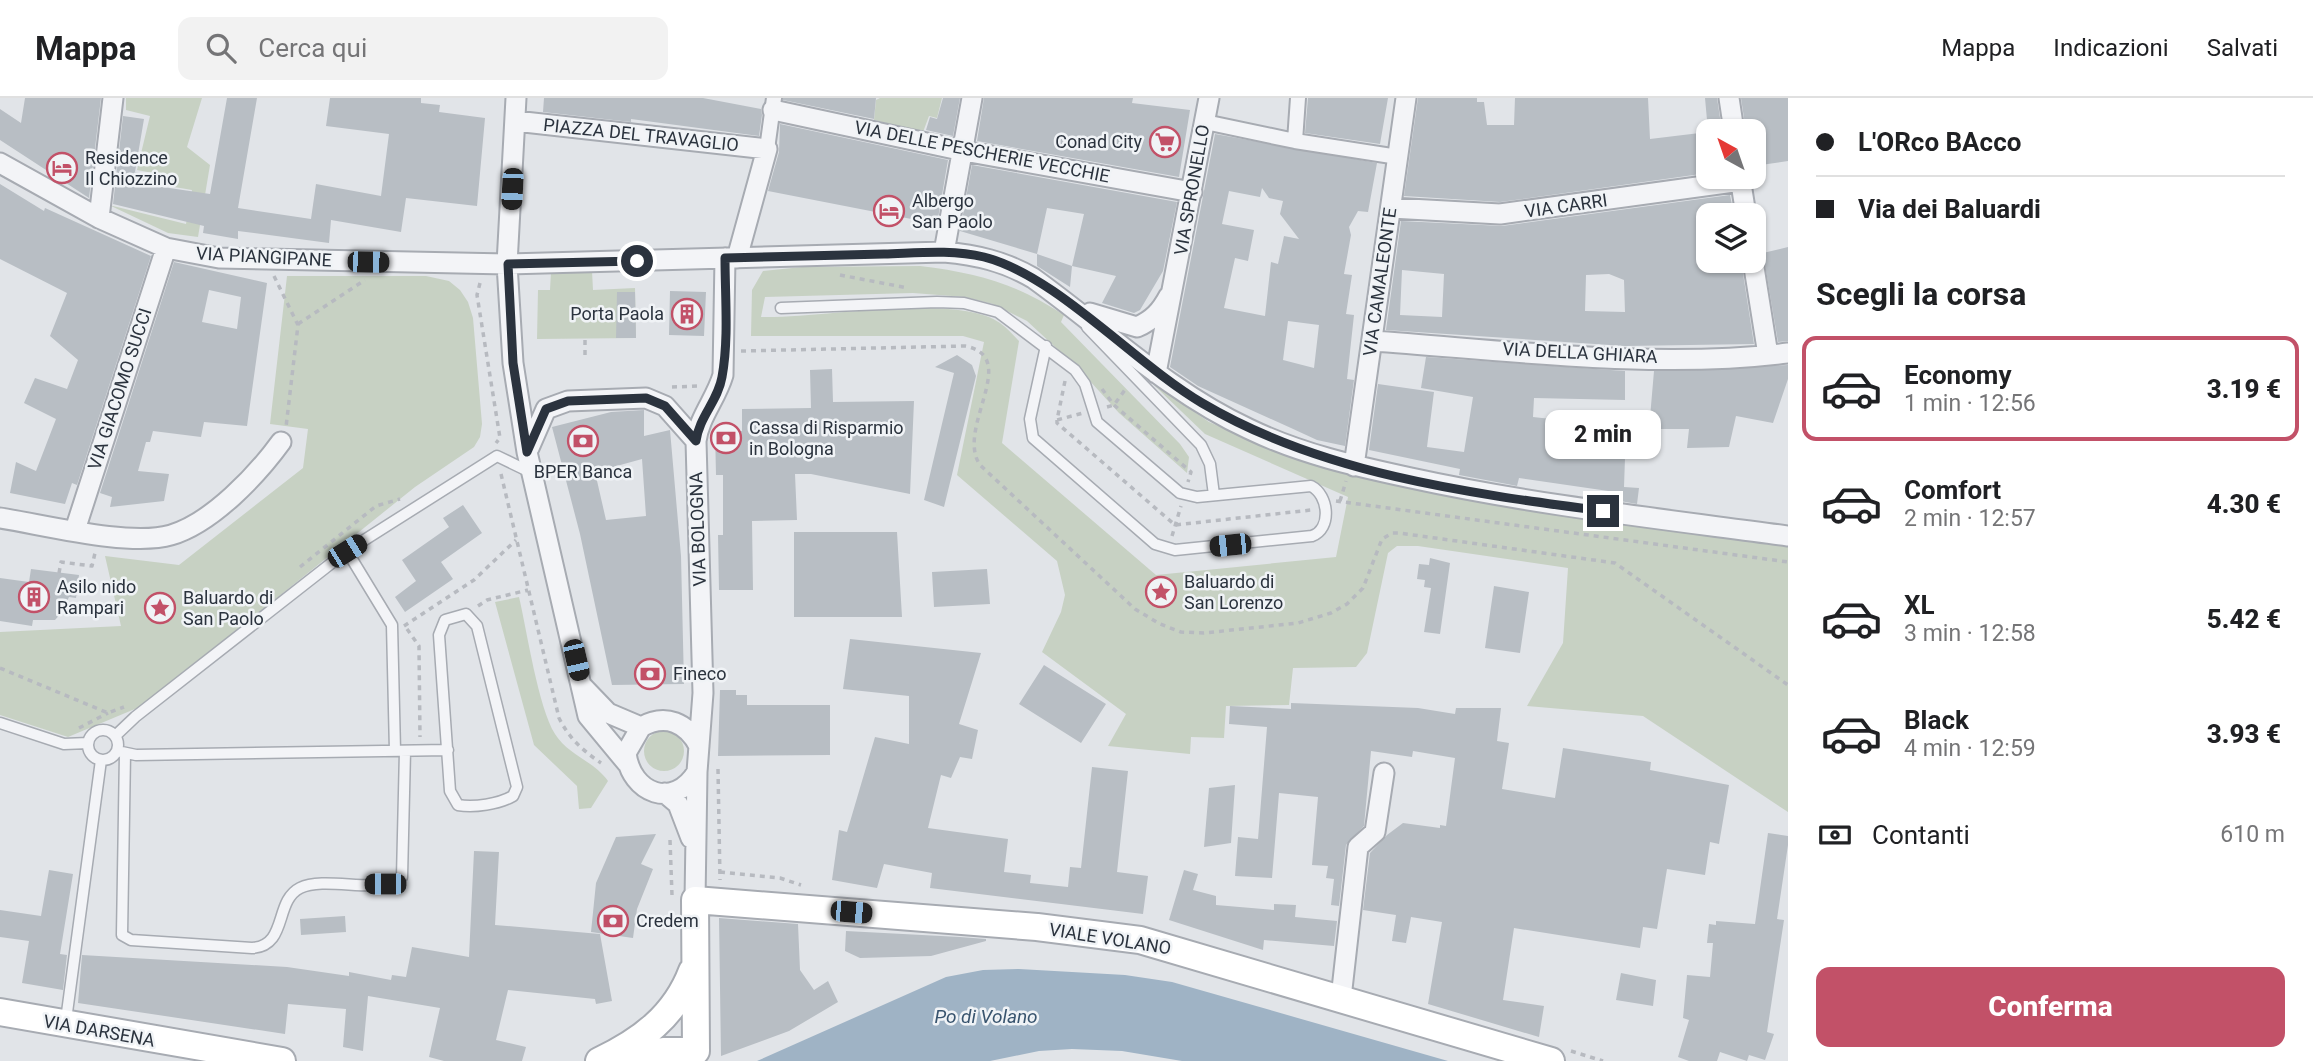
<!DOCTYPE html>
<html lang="it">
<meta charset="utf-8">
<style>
body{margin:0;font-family:Roboto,sans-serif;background:#f2f2f2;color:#202124;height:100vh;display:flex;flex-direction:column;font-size:26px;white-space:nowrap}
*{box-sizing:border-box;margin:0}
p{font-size:23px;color:#757577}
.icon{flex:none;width:38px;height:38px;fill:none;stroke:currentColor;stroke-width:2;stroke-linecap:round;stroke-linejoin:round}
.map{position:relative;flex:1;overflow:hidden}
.side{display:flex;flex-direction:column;background:#fff;width:525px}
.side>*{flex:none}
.guide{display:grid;align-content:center;height:154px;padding:0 28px;background:#fff}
.needle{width:46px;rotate:320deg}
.tools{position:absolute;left:1696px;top:21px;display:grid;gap:14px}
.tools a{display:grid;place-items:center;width:70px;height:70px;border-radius:14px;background:#fff;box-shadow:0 2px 5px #0004;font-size:35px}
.end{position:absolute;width:32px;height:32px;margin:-16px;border:9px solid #2b333e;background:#fff;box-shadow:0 0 0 4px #fff}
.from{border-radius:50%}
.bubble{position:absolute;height:49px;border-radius:14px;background:#fff;box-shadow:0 2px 5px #0004;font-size:23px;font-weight:800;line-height:49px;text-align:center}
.car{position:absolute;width:21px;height:42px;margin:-21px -10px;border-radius:9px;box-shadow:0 0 5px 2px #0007;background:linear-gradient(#222 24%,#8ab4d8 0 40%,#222 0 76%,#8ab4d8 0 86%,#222 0)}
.guide b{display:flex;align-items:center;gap:24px;height:66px;font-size:26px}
.guide b+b{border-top:2px solid #e0e0e0}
.guide i{width:18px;height:18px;background:#202124}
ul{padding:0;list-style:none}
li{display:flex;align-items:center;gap:21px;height:105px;margin:0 14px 10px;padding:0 14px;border:4px solid transparent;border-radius:14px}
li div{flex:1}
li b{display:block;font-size:26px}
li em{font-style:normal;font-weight:800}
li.current{border-color:#c25168}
li>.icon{width:63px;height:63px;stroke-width:1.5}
h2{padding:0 28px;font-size:32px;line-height:84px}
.pay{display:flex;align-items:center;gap:18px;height:77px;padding:0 28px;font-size:26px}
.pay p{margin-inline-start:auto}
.action{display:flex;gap:14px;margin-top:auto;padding:14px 28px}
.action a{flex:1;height:80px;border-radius:14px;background:#c25168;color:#fff;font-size:28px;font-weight:800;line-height:80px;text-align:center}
header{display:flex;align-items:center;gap:42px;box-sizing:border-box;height:98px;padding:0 35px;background:#fff;border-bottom:2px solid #e0e0e0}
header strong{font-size:33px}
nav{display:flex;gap:38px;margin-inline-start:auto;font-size:24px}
.search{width:490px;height:63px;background:#f2f2f2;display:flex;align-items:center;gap:18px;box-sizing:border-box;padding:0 24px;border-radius:14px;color:#757577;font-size:26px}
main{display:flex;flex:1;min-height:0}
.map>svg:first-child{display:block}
.green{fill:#c7d1c3}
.water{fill:#9fb3c5}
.building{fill:#b8bec4;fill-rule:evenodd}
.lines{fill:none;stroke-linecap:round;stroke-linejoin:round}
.service-casing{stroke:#a7abb2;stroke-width:13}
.pedestrian-casing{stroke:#a7abb2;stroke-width:18}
.minor-casing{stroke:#a7abb2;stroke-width:23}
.secondary-casing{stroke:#a7abb2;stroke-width:30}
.path{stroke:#b7bac0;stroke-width:3.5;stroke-dasharray:5 5;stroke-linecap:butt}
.service{stroke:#f3f4f7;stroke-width:10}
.pedestrian{stroke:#f3f4f7;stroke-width:14}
.minor{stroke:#f3f4f7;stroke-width:19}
.secondary{stroke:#fff;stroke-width:26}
.route{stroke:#2b333e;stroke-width:9}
.labels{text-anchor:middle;stroke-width:5;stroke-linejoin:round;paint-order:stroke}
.street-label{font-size:18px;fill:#2b333e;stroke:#f0f3f6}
.poi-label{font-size:18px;fill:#2b333e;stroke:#f0f3f6;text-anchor:start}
.water-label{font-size:19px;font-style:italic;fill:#38546e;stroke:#f0f3f6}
</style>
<header>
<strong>Mappa</strong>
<div class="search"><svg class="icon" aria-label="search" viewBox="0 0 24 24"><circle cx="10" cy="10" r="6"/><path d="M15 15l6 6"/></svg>Cerca qui</div>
<nav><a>Mappa</a><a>Indicazioni</a><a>Salvati</a></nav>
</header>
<main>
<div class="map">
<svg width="1788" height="963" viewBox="0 0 1788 963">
<rect width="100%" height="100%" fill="#e1e4e8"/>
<!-- green -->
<path class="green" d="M126,0H202L187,49L210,67L198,139L168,135L109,107L186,126L192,92L151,85L153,75L137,72L150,18L126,12Z
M880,0H942L937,20L929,18L923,34L874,22L876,2Z
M920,168C977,175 1015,185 1064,217L1061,224L1180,346L1189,359L1187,375L1119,315L1079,271L1027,223L993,206L965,199L913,195L765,199L761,219C817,221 956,194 1000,225C1007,230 1013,237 1019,243L1002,345L1156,477L1336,459L1348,399L1205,336L1110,245L1150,283L1209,324L1290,358L1344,376L1472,402L1788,443V714L1643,618L1527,608L1563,545L1568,470L1418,448H1397L1388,455L1367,555L1356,569L1293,570L1289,607L1226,608L1224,640L1191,639L1190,656L1108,648L1126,616L1042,554L1061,514L1065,497L1057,463L957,377L984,244L963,238H751L752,192L763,173L802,169Z
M592,173L593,192L635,190L636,240L537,241L538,192H550L551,174Z
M287,178H426L449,183L460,192L468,204L473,220L482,326L480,339L474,349L415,389L142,608L68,639L0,617V534L121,528L105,458L179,467L303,370L308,331L270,326Z
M519,499C527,533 538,609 555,636C568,657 594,663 608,683L591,710L579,711L577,688L534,647L495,504Z
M644 653a20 20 0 1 1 40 0a20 20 0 1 1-40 0Z"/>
<!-- water -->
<path class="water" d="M1019,871L1125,877L1172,884L1448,963H1182L1122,953L1072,951L1039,953L990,963H757L946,879L983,872Z"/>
<!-- building -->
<path class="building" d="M25,0H101L89,100L0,42V11L21,25Z
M227,0H257L238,110L311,121L316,86L381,98L389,36L326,28L330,0H421V5L440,7L439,14L485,20L477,108L406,100L401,134L331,122L329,145L238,133V141L203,135L204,128L113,106L123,18L144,21L135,74L151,77L149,87L210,96Z
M544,0H703L761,11L762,17L759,38L631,21V24L543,14Z
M783,0H876L874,21L783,2Z
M943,0H960L953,38L926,32L930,19L937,21Z
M984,0H1133L1132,5L1190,12L1179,79L977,43Z
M1308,0H1388L1380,46L1305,35Z
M1418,0H1477V4H1484L1487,27H1514L1515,0H1648L1650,41L1708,34V75L1500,104L1404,98Z
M1705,0H1717L1722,33H1708Z
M1741,0H1788V63L1754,68V33H1746Z
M780,26L948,62L937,126L768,93L779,54Z
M1215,36L1377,65L1368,114L1358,113L1349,129L1351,137L1344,176L1352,177L1346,216L1354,217L1347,281L1354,282L1345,348L1317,342L1291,330L1198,288L1170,269ZM1262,90L1269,100L1283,103L1280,116L1299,141L1284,138L1278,166L1271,164L1265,218L1224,210L1235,160L1248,163L1254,132L1222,126L1229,93L1260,99ZM1288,223L1319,227L1314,270L1283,262Z
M972,67L1177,104L1163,173L1140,212L1134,215L1102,205L1116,178L1072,168L1084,116L1047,110L1037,156L960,133Z
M0,86L44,113L45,110L151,158L77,387L72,385L65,406L10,395L16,364L36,373L56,321L24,305L35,280L67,291L78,262L50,238L67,195L0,161Z
M1730,97L1734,117H1708V163H1741L1754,246L1625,248L1386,232L1401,123L1502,128ZM1402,172L1444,176L1442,219L1400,217ZM1609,176L1624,182L1625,214L1585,213L1586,177Z
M1788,149V243L1778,244L1763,155Z
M1037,156L1072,168L1070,189L1037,168Z
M174,164L267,185L247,328L204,324L201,339L153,333L150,344H146L138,373L169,376L164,403L110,409L112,399L100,395ZM209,192L241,199L237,231L202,224Z
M670,193L706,194L704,238L669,237Z
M617,194H635L636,240H616Z
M957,257L972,267L976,278L944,409L924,402L954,275L935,269Z
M1426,259L1625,273V302L1534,300L1533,319L1587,325L1584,355L1625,360L1624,389L1639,390L1637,406L1620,403L1622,395L1519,380L1517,388L1507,386L1459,377L1460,371L1369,352L1378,286L1434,294L1427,349L1464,354L1473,299L1421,290Z
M1788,267V281L1773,325L1736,318L1729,349L1687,350L1689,331H1649L1654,273Z
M832,271L833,304L914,303L910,396L811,376H795L797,422L752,423L753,492H719L718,437H723V377H716L715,333H742V311L811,310L810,272Z
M644,312V338L670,332L681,458L684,586L612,587L580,436L552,329L611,314ZM642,361L646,418L606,422L595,374Z
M1618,328L1634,330L1631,360L1614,358Z
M463,407L482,435L441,464L453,481L405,514L395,499L416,483L402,462L449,429L443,420Z
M794,434H897L902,519H794Z
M1430,460L1450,465L1440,536L1424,534L1431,490L1424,489L1425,482L1417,481L1419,466L1429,467Z
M31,471L79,477L76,500L69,499L62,514L55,522H33L32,528L0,523V480L29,484Z
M987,471L990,506L934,509L932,474Z
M1494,488L1529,494L1520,555L1485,550Z
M850,541L981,555L959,626L978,632L972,661L960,659L951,680L941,677L928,730L1008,741L1004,774L1031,777L1030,785L1068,789L1070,769L1081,770L1092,669L1128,673L1117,774L1148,778L1143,816L930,790L932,775L884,766L877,790L832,782L839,732L847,734L875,639L909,646V598L843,591Z
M1044,567L1106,606L1081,645L1019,606Z
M720,592H736V597H747V607H830V657L718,658Z
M1291,605L1418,610L1455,616L1456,610H1501L1497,643L1509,645L1502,691L1555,700L1563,650L1651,664L1650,672L1729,687L1719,746L1710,744L1705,777L1667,771L1657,831L1643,829L1640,850L1514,830L1503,902L1544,908L1539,939L1428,906L1442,824L1411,819L1406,845L1392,843L1396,817L1363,812L1370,755L1387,737L1403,725L1440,730V727L1446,728L1455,660L1413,653L1412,659L1371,653L1364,728L1346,747L1339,808L1331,807L1334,781L1326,780L1328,768L1312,767L1318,699L1279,695L1272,780L1235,778L1238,739L1258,741L1267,629L1229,626L1230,608L1291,611Z
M1235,687L1231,745L1204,749L1209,690Z
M1768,735L1788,738V747L1777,821L1784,822L1767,934L1774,936L1765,962L1749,957L1747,963L1720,954L1717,963H1689L1678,959L1689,922L1683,920L1687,877L1710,879L1713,845H1707L1709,826L1716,827V823L1755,826Z
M656,736L641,766L653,771L637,811L633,840L591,834L596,785L616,739Z
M474,753L499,754L495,827L600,836L612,903L596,906L595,901L508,892L496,942L526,949L522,963H444L429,959L440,910L368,898L363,953L343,949L346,911L288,906L285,936L78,905L82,857L287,869L349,878V874L391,882L392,877L406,879L412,849L469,859Z
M49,772L73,776L60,856L67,857L63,892L22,885L29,843L0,839V812L41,818Z
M1184,772L1198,776L1193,792L1216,798V807L1274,812V806L1296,807L1295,819L1337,823L1334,848L1264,842L1263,852L1169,822Z
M345,818L346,834L301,837L300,821Z
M719,820L798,826L800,872L814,892L828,883L838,904L789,933L721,958Z
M846,833L960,839L986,841V843L931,858L860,860L845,853Z
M1621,875L1656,882L1653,908L1616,902Z"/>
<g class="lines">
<!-- service casing -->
<g class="service-casing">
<path id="service" d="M781,210L937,204L964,205L998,214L1075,272L1085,286L1097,324L1180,395L1197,399L1311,388C1329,397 1332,431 1312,438L1175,452L1155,446L1033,340L1030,321L1046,248
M1087,229L1201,347L1210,366L1214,397
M347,453L392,527L395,653
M466,516L477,528L517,689L513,698C499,706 474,710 458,707L450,693L439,537L445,522Z
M0,625L64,646L88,645
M88 647a15 15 0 1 1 30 0a15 15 0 1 1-30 0Z
M115,638L135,619L347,453L497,358L530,374
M117,653L136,657L448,652
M125,655L122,837L131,842L252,850C288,848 274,803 300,790C326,777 383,798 402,779L405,653
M66,922L101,662"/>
</g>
<!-- pedestrian casing -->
<g class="pedestrian-casing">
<path id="pedestrian" d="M1205,24L1295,43L1398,59
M1295,43L1298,0
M767,51L774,0"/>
</g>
<!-- minor casing -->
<g class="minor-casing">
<path id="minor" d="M516,0L507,166L513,265L527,354L588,618L627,665
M1729,0L1734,33
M773,12L964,53L1192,94
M515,23L767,51L737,160
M0,65L99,120L166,150L219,160L507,166L944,154C976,157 1004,163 1033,180C1104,231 1169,294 1249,331C1301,356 1355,368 1411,380C1535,407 1662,421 1788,438
M1740,79L1746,117
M1391,110L1500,116L1741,83
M99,120L113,0
M944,154L972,0
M1753,163L1768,257
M1090,215L1137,229C1153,222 1161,213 1169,198
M1372,243C1504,252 1657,272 1788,255
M1156,275L1209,0
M529,350L546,311L568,303L646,300L665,308L696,343
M1354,368L1406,0
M0,420C45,427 130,449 171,437C212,425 257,377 281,344
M75,432L166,150
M583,589L608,615L641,629
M697,674C674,712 631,696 626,655L641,629C666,615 687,625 699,648
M665,695L678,706L691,740
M695,802L697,674L703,595L696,343C699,319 716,301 723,277L725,160
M1341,900L1358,749L1375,734L1384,675"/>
</g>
<!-- secondary casing -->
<g class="secondary-casing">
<path id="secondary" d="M0,914L282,963
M599,963C641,943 675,918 692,873
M623,963L663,953H696L695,802L1037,829L1140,842L1551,963"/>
</g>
<!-- path -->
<path class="path" d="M840,177L908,190
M274,178L298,227L286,329
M480,185L477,197L500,340L496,345
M298,226L365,182
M741,253L965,248C1022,259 955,330 980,367L1135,511L1160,526L1181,534L1204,535L1298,525L1331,515L1347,506L1363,490L1382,441L1392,435H1399L1615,465L1788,587
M585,257V241
M1065,283L1057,322L1083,315
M672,289L699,288
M1102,291L1114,307L1191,374L1188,384
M1107,309L1114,307L1127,289
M1057,322V325L1175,427L1311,412
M501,376L559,620C569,640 582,652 601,665
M1336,403L1788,464
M1340,403L1346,383
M1172,438L1181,408
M300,469L376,408L400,401
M59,475L61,464L92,468L95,455
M478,508L487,502L528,492
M404,528L474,482L516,442
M407,531L419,548L420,639
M0,570L108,615L124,609
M79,630L108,615
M718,671L720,782
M670,742L672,797
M720,774L780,780L801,787
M1571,953L1603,963"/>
<!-- service -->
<use href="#service" class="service"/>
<!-- pedestrian -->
<use href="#pedestrian" class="pedestrian"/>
<!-- minor -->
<use href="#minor" class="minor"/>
<!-- secondary -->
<use href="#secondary" class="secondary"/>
</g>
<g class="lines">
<!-- route -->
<path class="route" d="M637,163L508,166L513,265L527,354L546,311L568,303L646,300L665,308L696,343C699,319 718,303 722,279C729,241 725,198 725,160C778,159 831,157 884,156C917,155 951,151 984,159C1057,178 1134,265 1202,305C1322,376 1467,395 1603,413"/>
</g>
<!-- icons -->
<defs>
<g id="supermarket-ring" transform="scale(1.575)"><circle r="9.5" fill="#f0f3f6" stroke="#c25168" stroke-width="1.5"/><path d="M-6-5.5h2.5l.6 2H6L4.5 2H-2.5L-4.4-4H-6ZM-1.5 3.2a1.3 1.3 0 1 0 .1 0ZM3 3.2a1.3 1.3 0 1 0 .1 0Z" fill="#c25168"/></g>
<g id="hotel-ring" transform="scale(1.575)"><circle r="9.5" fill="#f0f3f6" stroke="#c25168" stroke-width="1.5"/><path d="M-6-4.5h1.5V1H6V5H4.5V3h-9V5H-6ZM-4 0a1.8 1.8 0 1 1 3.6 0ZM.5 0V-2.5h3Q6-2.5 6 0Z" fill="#c25168"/></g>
<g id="building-ring" transform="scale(1.575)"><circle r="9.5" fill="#f0f3f6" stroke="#c25168" stroke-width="1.5"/><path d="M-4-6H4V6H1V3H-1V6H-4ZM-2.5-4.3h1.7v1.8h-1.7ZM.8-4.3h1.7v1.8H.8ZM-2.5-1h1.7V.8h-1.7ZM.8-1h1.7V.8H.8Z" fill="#c25168"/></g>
<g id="bank-ring" transform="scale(1.575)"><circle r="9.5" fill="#f0f3f6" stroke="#c25168" stroke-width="1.5"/><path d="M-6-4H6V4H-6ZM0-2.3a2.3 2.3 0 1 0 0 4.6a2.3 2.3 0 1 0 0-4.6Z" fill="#c25168"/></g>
<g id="sight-ring" transform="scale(1.575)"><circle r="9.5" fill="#f0f3f6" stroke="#c25168" stroke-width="1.5"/><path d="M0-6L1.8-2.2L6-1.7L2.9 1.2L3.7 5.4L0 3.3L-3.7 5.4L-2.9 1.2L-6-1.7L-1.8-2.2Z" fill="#c25168"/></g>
</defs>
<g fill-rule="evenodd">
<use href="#supermarket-ring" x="1165" y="44"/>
<use href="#hotel-ring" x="62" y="70"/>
<use href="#hotel-ring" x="889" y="113"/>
<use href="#building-ring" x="687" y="216"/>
<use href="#bank-ring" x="726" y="340"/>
<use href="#bank-ring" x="583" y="343"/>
<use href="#sight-ring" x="1161" y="494"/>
<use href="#building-ring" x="34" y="499"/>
<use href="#sight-ring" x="160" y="510"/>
<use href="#bank-ring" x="650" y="576"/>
<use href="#bank-ring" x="613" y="823"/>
</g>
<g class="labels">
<!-- street labels -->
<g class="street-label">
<text transform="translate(641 37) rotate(6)" y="6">PIAZZA DEL TRAVAGLIO</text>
<text transform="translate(982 54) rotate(11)" y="6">VIA DELLE PESCHERIE VECCHIE</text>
<text transform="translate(1192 92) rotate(-80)" y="6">VIA SPRONELLO</text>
<text transform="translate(1566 108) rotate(-8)" y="6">VIA CARRI</text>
<text transform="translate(264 159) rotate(3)" y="6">VIA PIANGIPANE</text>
<text transform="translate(1380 184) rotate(-82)" y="6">VIA CAMALEONTE</text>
<text transform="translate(1580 255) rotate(3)" y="6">VIA DELLA GHIARA</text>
<text transform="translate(120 291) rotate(-72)" y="6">VIA GIACOMO SUCCI</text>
<text transform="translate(698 431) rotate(-92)" y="6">VIA BOLOGNA</text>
<text transform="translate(1110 841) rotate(9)" y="6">VIALE VOLANO</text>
<text transform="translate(99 933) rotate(10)" y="6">VIA DARSENA</text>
</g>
<!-- poi labels -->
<g class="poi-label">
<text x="1142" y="50" text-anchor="end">Conad City</text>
<text x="85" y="66">Residence<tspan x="85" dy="21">Il Chiozzino</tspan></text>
<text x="912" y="109">Albergo<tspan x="912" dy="21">San Paolo</tspan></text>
<text x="664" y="222" text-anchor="end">Porta Paola</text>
<text x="749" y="336">Cassa di Risparmio<tspan x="749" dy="21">in Bologna</tspan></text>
<text x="583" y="380" text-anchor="middle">BPER Banca</text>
<text x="1184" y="490">Baluardo di<tspan x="1184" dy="21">San Lorenzo</tspan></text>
<text x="57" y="495">Asilo nido<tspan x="57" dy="21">Rampari</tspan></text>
<text x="183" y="506">Baluardo di<tspan x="183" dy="21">San Paolo</tspan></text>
<text x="673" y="582">Fineco</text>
<text x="636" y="829">Credem</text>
</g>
<!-- water labels -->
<g class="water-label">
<text x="986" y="925">Po di Volano</text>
</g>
</g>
</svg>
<div class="tools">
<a><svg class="needle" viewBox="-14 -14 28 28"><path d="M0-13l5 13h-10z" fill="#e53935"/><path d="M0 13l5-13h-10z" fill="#757577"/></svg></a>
<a><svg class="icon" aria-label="layers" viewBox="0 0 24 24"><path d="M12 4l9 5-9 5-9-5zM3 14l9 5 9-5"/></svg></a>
</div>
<i class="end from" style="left:637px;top:163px"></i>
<i class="end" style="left:1603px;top:413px"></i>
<div class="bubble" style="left:1545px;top:312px;width:116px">2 min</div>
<i class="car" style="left:512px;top:91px;rotate:183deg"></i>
<i class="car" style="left:368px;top:164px;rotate:91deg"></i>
<i class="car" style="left:1230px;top:447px;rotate:264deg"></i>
<i class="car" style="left:347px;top:453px;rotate:58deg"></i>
<i class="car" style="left:576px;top:562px;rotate:167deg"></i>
<i class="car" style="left:385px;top:786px;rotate:270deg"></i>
<i class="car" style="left:851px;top:814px;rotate:95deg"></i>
</div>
<section class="side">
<div class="guide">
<b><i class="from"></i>L'ORco BAcco</b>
<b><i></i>Via dei Baluardi</b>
</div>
<h2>Scegli la corsa</h2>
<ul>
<li class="current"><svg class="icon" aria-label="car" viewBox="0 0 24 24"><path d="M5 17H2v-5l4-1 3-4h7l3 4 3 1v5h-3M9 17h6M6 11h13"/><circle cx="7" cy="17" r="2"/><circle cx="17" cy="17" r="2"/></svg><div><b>Economy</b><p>1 min · 12:56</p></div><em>3.19 €</em></li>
<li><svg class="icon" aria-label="car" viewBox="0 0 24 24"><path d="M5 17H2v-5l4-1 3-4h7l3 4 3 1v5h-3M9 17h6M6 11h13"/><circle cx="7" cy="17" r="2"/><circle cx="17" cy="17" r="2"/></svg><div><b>Comfort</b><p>2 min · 12:57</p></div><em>4.30 €</em></li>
<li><svg class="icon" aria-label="car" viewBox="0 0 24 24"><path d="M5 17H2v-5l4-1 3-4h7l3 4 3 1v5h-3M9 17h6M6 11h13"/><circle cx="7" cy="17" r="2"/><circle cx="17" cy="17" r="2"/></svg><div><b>XL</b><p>3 min · 12:58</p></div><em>5.42 €</em></li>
<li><svg class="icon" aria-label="car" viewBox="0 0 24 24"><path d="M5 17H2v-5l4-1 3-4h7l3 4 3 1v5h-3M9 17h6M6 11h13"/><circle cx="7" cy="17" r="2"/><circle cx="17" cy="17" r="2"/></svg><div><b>Black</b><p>4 min · 12:59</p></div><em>3.93 €</em></li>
</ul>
<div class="pay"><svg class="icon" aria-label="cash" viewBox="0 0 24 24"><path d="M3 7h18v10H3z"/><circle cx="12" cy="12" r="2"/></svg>Contanti<p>610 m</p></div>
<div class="action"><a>Conferma</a></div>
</section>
</main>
